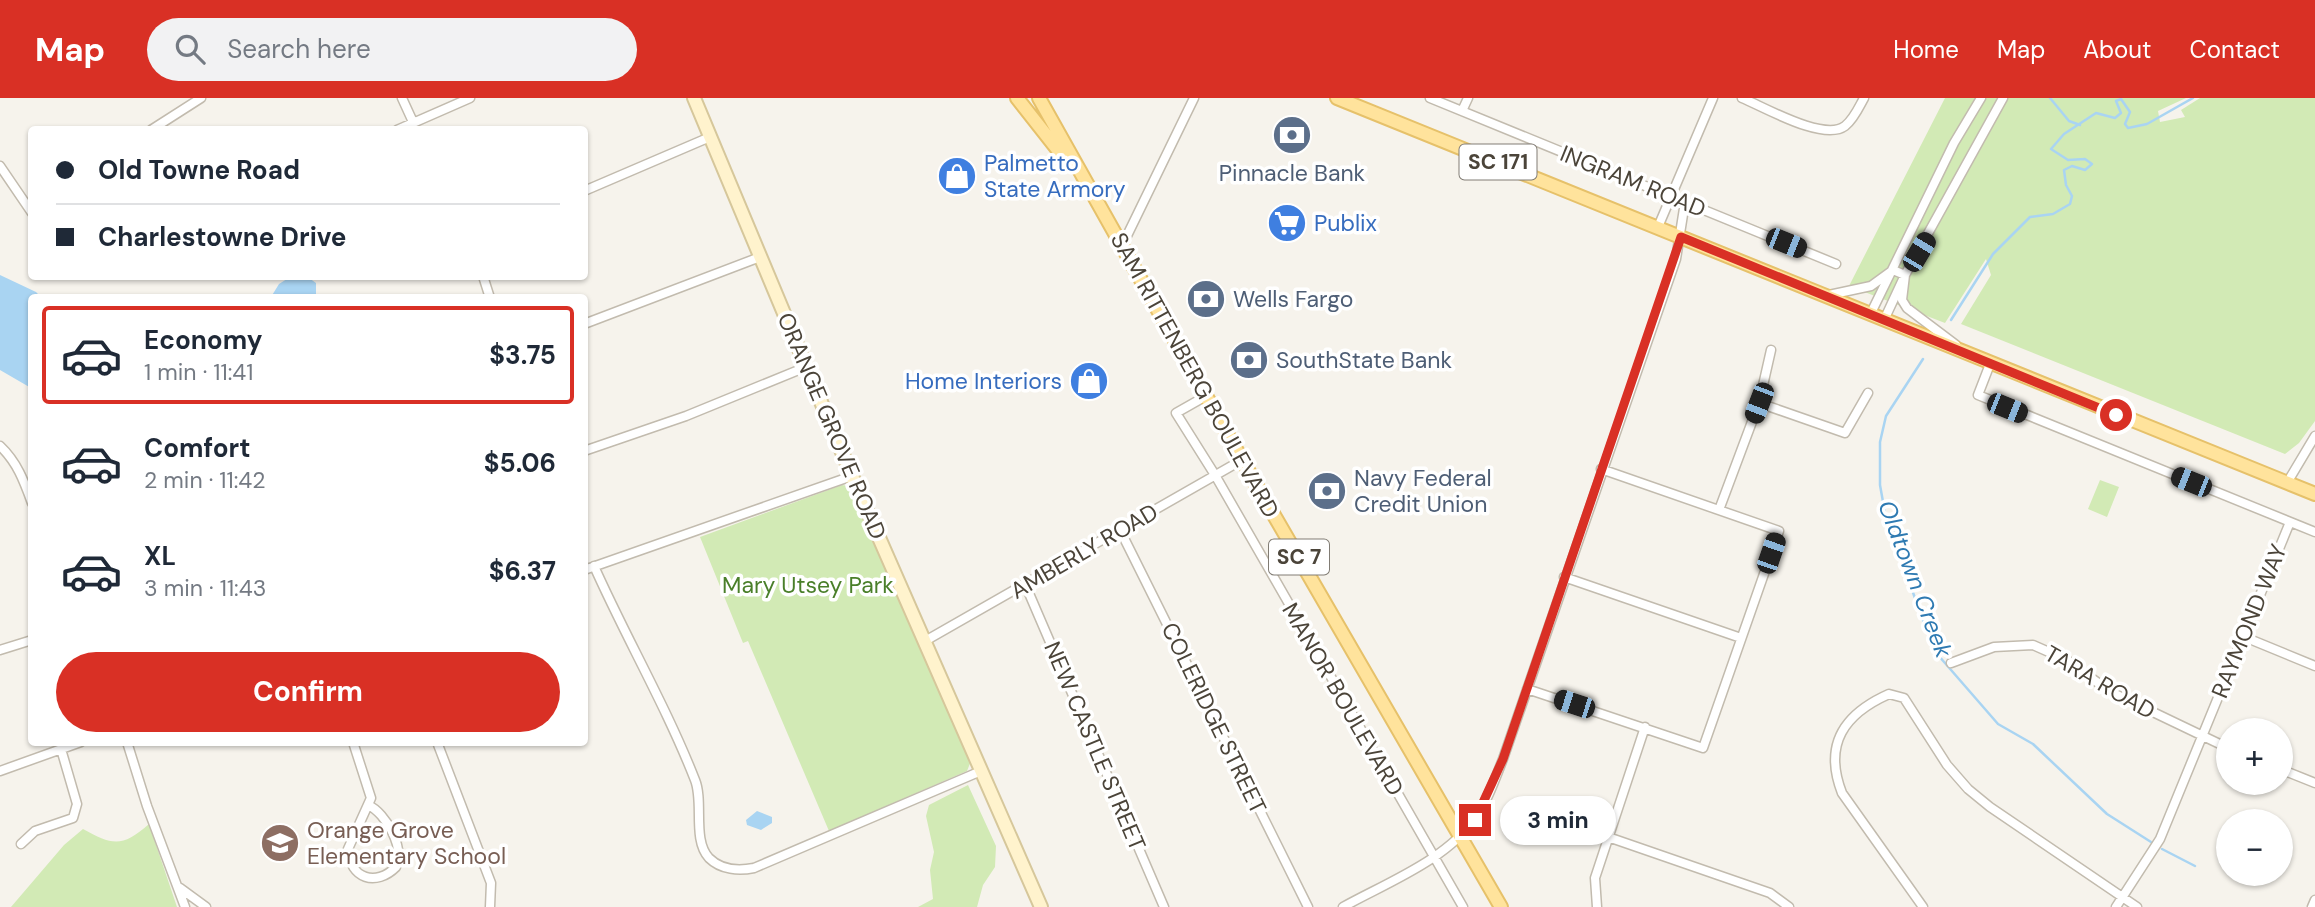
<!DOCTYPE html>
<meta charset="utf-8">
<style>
body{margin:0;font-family:"DM Sans",sans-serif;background:#f2f2f3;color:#1f2937;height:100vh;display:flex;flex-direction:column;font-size:26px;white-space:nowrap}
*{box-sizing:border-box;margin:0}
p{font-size:23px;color:#747a83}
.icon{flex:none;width:38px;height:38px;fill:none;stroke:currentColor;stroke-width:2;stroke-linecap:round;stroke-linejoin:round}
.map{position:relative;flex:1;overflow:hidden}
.panel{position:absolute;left:28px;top:196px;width:560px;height:452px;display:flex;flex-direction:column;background:#fff;border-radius:7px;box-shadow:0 2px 5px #0004}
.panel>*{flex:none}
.top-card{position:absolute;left:28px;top:28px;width:560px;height:154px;border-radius:7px;box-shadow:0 2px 5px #0004;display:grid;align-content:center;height:154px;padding:0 28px;background:#fff}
.tools{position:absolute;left:2216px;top:620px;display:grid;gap:14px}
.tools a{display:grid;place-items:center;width:77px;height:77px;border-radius:50%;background:#fff;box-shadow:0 2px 5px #0004;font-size:35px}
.end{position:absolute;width:32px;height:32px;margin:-16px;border:9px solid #d93025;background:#fff;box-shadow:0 0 0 4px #fff}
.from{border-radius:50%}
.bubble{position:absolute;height:49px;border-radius:24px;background:#fff;box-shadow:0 2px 5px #0004;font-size:23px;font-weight:700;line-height:49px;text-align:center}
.car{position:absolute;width:21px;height:42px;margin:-21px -10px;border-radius:9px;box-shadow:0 0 5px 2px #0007;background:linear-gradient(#222 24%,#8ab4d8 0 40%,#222 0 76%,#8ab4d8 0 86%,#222 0)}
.top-card b{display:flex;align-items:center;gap:24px;height:66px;font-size:26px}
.top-card b+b{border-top:2px solid #e0e1e3}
.top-card i{width:18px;height:18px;background:#1f2937}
ul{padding:12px 0 0;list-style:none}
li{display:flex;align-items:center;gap:21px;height:98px;margin:0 14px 10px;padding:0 14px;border:4px solid transparent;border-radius:7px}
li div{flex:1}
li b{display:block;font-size:26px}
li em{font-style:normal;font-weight:700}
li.active{border-color:#d93025}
li>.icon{width:63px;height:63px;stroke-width:1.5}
.cta{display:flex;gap:14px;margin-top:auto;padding:14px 28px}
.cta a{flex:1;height:80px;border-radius:42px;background:#d93025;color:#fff;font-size:28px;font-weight:700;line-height:80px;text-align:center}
header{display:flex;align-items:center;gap:42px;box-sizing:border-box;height:98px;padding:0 35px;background:#d93025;color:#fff}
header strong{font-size:33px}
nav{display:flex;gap:38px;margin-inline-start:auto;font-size:24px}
.search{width:490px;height:63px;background:#f2f2f3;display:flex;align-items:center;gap:18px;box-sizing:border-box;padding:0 24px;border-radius:38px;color:#747a83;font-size:26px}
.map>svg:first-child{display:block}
.green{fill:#d2eab5}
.water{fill:#a9d4f2}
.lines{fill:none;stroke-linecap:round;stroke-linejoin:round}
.stream{stroke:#a9d4f2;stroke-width:2.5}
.street-casing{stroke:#c2bbae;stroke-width:11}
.secondary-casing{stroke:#d6c79b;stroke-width:16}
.primary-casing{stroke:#e6c16a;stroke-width:16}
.street{stroke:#fff;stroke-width:8}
.secondary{stroke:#fff3cd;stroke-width:12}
.primary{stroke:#ffe39c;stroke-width:12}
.route{stroke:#d93025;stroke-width:9}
.labels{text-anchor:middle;stroke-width:7;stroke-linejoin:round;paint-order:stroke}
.shield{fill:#fff;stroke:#817c74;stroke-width:2}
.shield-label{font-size:21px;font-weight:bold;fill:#4b4439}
.shop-label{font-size:23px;fill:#366cbe;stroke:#fff;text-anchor:start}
.service-label{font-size:23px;fill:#4e5e75;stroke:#fff;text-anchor:start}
.street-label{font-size:23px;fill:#4b4439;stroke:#fff}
.park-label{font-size:23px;fill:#4a7f2a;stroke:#fff}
.education-label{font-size:23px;fill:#785e54;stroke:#fff;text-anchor:start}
.water-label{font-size:24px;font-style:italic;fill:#2e7ab2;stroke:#fff}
</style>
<header>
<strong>Map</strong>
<div class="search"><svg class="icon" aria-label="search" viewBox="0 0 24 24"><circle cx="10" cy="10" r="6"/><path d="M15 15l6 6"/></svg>Search here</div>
<nav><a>Home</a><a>Map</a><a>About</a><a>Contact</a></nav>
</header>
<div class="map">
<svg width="2315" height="809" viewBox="0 0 2315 809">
<rect width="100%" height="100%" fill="#f6f3ec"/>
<!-- green -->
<path class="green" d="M1945,0H2186L2158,13L2160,24L2185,19L2181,12L2200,0H2315V323L2299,345L2285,356L1961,226L1991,177L1986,161L1945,225L1849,188Z
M2100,382L2119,389L2107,419L2088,411Z
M842,387L850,388L971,663L967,673L829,733L748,543L743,545L700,439Z
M968,687L996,748L995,769L983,787L977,809H918L933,801L930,772L934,754L926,718L929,707Z
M149,726L177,809H11L64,747L83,731C113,748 123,749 149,726Z"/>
<!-- water -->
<path class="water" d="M0,177L36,194L41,199L32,200L31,290L0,272Z
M290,179L309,180L316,185V199H271L279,186Z
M757,713L772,719V725L761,732L747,727L746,722Z"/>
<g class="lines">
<!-- stream -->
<path class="stream" d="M2050,0L2069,23L2080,27
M1951,222L1993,156L2030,119L2053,116L2070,106L2072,98L2066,87L2064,72L2072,68L2085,72L2092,66L2085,61L2068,62L2051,51L2064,36L2096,15L2115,20L2121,15L2116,3L2121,1L2130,14L2125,26L2128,30L2147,26L2193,0
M1923,261L1886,318L1880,344V387L1885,415L1907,464L1910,486L1922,520L1938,557L1998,626L2033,646L2107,716L2151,744
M2162,751L2195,768"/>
<!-- street casing -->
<g class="street-casing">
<path id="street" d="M402,0L413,24
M1430,0L1836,166
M1742,0C1764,9 1824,44 1845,28C1854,21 1859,9 1864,0
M1462,13L1468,0
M151,32L201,0
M397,32L470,0
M0,68L32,115
M584,93L710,39
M1658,129L1713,0
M1122,148L1194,0
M483,178L490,200
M1829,197L1871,188L1893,172L1905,177L1902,202L1907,210L1956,247
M1871,215L1954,45L1981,0
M1885,220L1905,177L2003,0
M584,226L760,159
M1990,266L1978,297L2315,434
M1206,298L1176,315L1215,377L1463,809
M1759,305L1845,335L1868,295
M0,348C17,364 24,383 32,405
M584,353L686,318L806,269
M2287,385L2315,338
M1719,412L1759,305L1771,252
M1120,432L1308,809
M594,468C626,540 666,608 695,682C704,704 692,742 709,760C721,772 739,773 754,770L981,673
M584,472L852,378
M1564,479L1741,540
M1025,486L1164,809
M2242,538L2315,568
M925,543L1242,362
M0,552L32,542
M1951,565L1994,549L2033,547L2067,562L2109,593L2228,650
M1527,591L1703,650L1779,433L1601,371
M127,644L147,708L185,809
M353,644L371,700L348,751C350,781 376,789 396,769C405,750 386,715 368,707
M437,644L491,785L490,809
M2280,671L2315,685
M0,673L81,644
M1608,739L1770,795L1789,809
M21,746L35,733L73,720L77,706L61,651
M180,790L206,809
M1343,809C1386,785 1447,762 1476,719C1488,702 1495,681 1503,661L1676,161L1685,104
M1597,809L1595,780L1645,629
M1923,809L1842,695C1823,646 1844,616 1889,596L1904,600L1947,667L1968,691L1990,709L2137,809
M2116,809L2160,741L2290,424
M2312,809L2315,802"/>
</g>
<!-- secondary casing -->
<g class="secondary-casing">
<path id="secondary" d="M694,0L852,378L1041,809"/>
</g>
<!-- primary casing -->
<g class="primary-casing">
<path id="primary" d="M1017,0L1069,66
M1039,0L1242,362L1501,809
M1337,0L2315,396"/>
</g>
<!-- street -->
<use href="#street" class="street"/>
<!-- secondary -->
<use href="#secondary" class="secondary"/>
<!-- primary -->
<use href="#primary" class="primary"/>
</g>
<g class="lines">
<!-- route -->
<path class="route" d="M1475,722L1503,661L1681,139L2116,317"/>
</g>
<!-- icons -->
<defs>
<g id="bank-disc" transform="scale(2.0125)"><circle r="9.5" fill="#5c6f8a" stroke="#fff"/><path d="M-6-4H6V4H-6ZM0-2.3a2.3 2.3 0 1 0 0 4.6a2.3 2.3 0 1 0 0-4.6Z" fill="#fff"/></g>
<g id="shop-disc" transform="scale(2.0125)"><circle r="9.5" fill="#3f7fe0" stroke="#fff"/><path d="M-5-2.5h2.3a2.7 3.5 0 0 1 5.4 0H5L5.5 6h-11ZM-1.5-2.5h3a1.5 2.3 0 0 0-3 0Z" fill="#fff"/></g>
<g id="supermarket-disc" transform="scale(2.0125)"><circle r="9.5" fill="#3f7fe0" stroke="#fff"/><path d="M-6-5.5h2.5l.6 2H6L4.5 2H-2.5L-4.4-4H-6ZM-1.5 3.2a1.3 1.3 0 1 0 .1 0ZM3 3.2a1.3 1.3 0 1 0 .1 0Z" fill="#fff"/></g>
<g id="school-disc" transform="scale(2.0125)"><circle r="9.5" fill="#8d6e63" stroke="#fff"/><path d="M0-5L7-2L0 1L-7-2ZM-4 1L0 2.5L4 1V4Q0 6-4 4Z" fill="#fff"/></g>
</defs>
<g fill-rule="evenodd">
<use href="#bank-disc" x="1292" y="37"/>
<use href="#shop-disc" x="957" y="78"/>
<use href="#supermarket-disc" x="1287" y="125"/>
<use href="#bank-disc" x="1206" y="201"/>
<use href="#bank-disc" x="1249" y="262"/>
<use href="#shop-disc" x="1089" y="283"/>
<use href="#bank-disc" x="1327" y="393"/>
<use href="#school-disc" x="280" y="745"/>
</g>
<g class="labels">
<!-- shield labels -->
<g class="shield">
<rect x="1459.5" y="46.5" width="77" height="35" rx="5"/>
<rect x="1269" y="441.5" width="60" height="35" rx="5"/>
</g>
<g class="shield-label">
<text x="1498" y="71">SC 171</text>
<text x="1299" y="466">SC 7</text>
</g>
<!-- shop labels -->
<g class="shop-label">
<text x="984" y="73">Palmetto<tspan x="984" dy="26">State Armory</tspan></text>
<text x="1314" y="133">Publix</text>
<text x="1062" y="291" text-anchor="end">Home Interiors</text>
</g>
<!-- service labels -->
<g class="service-label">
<text x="1292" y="83" text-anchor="middle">Pinnacle Bank</text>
<text x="1233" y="209">Wells Fargo</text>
<text x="1276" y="270">SouthState Bank</text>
<text x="1354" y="388">Navy Federal<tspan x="1354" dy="26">Credit Union</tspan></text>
</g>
<!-- street labels -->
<g class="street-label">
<text transform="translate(1633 83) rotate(22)" y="8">INGRAM ROAD</text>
<text transform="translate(1195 277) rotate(61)" y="8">SAM RITTENBERG BOULEVARD</text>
<text transform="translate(832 328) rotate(67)" y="8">ORANGE GROVE ROAD</text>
<text transform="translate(1084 453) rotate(-30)" y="8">AMBERLY ROAD</text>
<text transform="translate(2249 523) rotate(-68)" y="8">RAYMOND WAY</text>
<text transform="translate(2100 584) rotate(30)" y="8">TARA ROAD</text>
<text transform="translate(1343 601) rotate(60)" y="8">MANOR BOULEVARD</text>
<text transform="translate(1214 620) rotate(64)" y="8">COLERIDGE STREET</text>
<text transform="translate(1095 648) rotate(67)" y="8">NEW CASTLE STREET</text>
</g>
<!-- park labels -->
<g class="park-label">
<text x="808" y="495">Mary Utsey Park</text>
</g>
<!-- education labels -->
<g class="education-label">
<text x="307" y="740">Orange Grove<tspan x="307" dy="26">Elementary School</tspan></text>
</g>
<!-- water labels -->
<g class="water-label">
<text transform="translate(1915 481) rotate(69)" y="8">Oldtown Creek</text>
</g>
</g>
</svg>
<div class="tools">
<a>+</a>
<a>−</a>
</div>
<i class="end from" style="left:2116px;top:317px"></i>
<i class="end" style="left:1475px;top:722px"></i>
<div class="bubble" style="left:1500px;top:698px;width:116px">3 min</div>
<i class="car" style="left:1786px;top:145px;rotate:112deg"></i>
<i class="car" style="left:1919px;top:154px;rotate:31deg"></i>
<i class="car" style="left:1759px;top:305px;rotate:201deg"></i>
<i class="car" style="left:2007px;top:310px;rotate:112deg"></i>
<i class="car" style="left:2191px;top:384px;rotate:292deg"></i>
<i class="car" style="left:1771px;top:455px;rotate:19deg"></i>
<i class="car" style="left:1574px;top:606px;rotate:288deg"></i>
<div class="top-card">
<b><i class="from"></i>Old Towne Road</b>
<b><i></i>Charlestowne Drive</b>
</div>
<section class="panel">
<ul>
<li class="active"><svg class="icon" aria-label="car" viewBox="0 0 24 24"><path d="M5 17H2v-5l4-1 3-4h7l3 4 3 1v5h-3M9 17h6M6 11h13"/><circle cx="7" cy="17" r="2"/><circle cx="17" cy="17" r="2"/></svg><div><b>Economy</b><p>1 min · 11:41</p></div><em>$3.75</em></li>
<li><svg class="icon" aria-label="car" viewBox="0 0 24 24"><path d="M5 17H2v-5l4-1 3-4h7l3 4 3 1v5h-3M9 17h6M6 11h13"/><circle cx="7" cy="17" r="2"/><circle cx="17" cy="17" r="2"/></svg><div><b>Comfort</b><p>2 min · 11:42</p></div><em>$5.06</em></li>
<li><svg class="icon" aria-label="car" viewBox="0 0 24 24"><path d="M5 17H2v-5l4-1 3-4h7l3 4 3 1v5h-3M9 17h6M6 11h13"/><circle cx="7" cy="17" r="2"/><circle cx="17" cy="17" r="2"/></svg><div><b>XL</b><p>3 min · 11:43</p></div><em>$6.37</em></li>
</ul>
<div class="cta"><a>Confirm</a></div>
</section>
</div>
